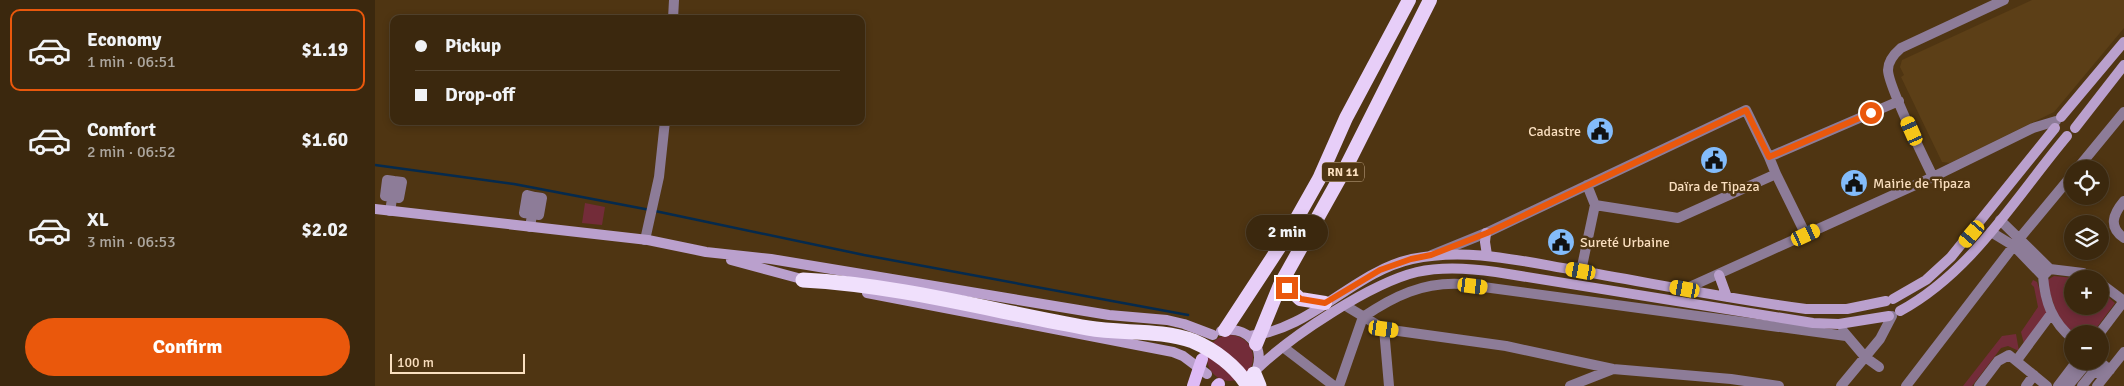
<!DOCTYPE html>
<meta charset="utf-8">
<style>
body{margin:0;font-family:Signika,sans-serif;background:#423017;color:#f1f3f6;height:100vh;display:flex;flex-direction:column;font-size:19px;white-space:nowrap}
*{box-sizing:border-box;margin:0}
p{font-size:16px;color:#aca69e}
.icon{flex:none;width:28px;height:28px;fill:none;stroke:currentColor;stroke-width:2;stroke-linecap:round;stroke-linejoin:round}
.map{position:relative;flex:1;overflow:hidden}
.sheet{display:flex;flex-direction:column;background:#3b280e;width:375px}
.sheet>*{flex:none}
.hud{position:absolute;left:15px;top:15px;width:475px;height:110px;border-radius:10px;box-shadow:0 2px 8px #0003,0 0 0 1px #54442e;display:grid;align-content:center;height:110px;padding:0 25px;background:#3b280e}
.buttons{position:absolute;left:1689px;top:160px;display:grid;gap:10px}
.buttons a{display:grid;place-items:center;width:45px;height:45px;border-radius:50%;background:#3b280e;box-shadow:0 2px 8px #0003,0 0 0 1px #54442e;font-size:25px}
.scale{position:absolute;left:15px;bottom:12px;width:135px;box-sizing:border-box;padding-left:5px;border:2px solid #fadfbf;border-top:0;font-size:14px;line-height:18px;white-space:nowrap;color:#fadfbf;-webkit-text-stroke:4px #4f3512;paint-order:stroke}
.end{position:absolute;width:22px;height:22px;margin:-11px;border:6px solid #ea580c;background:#fff;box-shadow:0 0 0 2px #fff}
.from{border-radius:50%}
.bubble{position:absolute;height:35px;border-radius:18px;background:#3b280e;box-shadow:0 2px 8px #0003,0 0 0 1px #54442e;font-size:16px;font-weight:800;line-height:35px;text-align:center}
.car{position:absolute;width:15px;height:30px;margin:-15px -8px;border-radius:6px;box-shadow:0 0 4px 1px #0007;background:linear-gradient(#f5c518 24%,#345 0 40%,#f5c518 0 76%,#345 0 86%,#f5c518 0)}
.hud b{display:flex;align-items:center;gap:18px;height:48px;font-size:19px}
.hud b+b{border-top:1px solid #54442e}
.hud i{width:12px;height:12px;background:#f1f3f6}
ul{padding:9px 0 0;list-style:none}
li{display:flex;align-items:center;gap:15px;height:82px;margin:0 10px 8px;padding:0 15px;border:2px solid transparent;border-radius:10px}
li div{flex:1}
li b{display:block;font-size:19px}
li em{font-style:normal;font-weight:800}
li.on{border-color:#ea580c}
li>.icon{width:45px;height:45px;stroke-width:1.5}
.cta{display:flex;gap:10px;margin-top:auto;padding:10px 25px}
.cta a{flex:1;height:58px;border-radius:30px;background:#ea580c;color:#fff;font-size:20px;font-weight:800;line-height:58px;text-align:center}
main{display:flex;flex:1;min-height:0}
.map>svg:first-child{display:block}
.built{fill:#5c3f17}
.green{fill:#732c39}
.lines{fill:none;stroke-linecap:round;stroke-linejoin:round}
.stream{stroke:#052a4d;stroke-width:2.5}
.minor{stroke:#8d7c98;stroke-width:10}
.secondary{stroke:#baa0cd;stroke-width:10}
.primary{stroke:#debbf5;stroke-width:12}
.trunk{stroke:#e7cef8;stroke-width:14}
.motorway{stroke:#f0e0fc;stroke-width:15}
.route{stroke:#ea580c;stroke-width:6}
.labels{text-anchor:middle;stroke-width:5;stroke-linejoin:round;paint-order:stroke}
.shield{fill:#4f3512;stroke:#c7ac8b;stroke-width:1}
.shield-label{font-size:12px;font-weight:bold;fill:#fadfbf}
.poi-label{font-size:14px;fill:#fadfbf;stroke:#4f3512;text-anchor:start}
</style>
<main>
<section class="sheet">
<ul>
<li class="on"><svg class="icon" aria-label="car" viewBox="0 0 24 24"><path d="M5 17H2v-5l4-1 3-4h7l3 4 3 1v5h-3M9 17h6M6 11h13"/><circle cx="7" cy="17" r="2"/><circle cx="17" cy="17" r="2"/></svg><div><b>Economy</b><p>1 min · 06:51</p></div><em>$1.19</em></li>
<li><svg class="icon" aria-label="car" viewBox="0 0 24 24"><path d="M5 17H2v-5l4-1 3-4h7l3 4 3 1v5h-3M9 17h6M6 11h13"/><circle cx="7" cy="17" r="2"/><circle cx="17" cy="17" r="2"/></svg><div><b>Comfort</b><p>2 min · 06:52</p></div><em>$1.60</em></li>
<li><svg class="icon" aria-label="car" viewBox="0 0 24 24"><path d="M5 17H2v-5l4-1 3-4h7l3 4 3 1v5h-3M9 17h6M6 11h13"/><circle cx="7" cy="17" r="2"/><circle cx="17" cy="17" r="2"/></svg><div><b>XL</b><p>3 min · 06:53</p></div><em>$2.02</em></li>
</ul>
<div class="cta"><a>Confirm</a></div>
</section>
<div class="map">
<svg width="1749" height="386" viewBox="0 0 1749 386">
<rect width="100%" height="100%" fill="#4f3512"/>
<!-- built -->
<path class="built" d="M1657,0H1749V28L1679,112L1575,163L1567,162L1526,77L1529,75L1525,67L1527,60Z"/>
<!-- green -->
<path class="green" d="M210,203L230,207L227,225L207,223Z
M1679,276L1709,279H1698V306H1725V290L1740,303L1717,334H1699L1684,320L1671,281Z
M1658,280L1662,282L1672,312L1649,344L1646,332L1663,307L1659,287L1656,284Z
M1641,334L1644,351L1633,346L1626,348L1597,386H1588L1627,336Z
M832 358a23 23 0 1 1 46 0a23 23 0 1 1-46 0Z"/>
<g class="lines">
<!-- stream -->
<path class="stream" d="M0,165L139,184L275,210
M280,211L489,255L813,315"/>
<!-- minor -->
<path class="minor" d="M1629,0L1526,48C1519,54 1513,61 1513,70C1513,86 1549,158 1558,177L1658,128L1681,121
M298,19L299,0
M1702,169L1749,112
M1401,174L1431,235
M1212,185L1220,205
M1749,201C1738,214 1733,227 1749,238
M15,211C17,201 18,191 19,181L27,182L24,198L10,196L12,180L19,181
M1625,220L1675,269
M155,227L160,197L167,198L164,215L149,213L152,195L160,197
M1616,232L1639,246L1668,276
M270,240L284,177L290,121
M1057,255L1111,233L1371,110L1394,157L1524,101
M1206,271L1220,205L1303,218L1401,174L1394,157
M1725,283L1749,301
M1310,289L1558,177
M971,306L1009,329L1131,346L1238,369L1356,379L1404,386
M1009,329L1014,386
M1468,331L1490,357L1504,367
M1724,334L1749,301
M1698,339C1677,322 1670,302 1668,276L1675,269L1708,273L1719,279
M908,347L959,386
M1642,360L1676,314
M1724,361L1735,370
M964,386L988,317C1019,296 1048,282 1086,284L1471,336
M1195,386L1238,369
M1466,386L1505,339L1517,316
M1531,386L1644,239L1698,174
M1604,386L1623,361L1634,355L1672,386
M1651,386L1659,375
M1683,386L1702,361
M1693,386L1712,363L1710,361
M1707,386L1720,370L1729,377
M1722,386L1749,352"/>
<!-- secondary -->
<path class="secondary" d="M1686,117L1749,42
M1700,128L1749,65
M0,209L273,240L331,252L396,259L734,315L792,320L809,324L838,335
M1111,233L1110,242L1112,255
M356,260L434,281
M1344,275L1352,297
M492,293L798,352L808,356L832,374
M1518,299L1551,280L1576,257L1680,128
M1525,311C1597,272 1640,198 1692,136
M846,331C871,325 890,345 882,369
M874,336C936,330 978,272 1037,259C1091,247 1146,261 1199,270C1276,283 1354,299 1431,309H1472L1511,301
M882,369C916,336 996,283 1042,272C1068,266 1094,268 1121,272L1438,323L1464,324L1514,316"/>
<!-- primary -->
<path class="primary" d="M818,386L827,359
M842,386L844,384"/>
<!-- trunk -->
<path class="trunk" d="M907,282L925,299L950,303
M850,330L913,234L944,179L971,118L1034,0
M881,344L905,285L972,165L1055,0"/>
<!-- motorway -->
<path class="motorway" d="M428,280C524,285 618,311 713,328C747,334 785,329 818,341C839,350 861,366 873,386
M879,374L884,386"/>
</g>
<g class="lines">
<!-- route -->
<path class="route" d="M912,288L926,299L950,303L1005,270L1036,259L1056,255L1112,233L1371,110L1394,157L1496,113"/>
</g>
<!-- icons -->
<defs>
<g id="civic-disc" transform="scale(1.4375)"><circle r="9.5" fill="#83bcfb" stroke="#4f3512"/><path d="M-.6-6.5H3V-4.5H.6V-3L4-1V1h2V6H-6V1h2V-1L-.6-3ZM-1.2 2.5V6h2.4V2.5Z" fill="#111"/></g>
</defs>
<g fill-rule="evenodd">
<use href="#civic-disc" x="1225" y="131"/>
<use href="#civic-disc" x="1339" y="160"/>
<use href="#civic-disc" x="1479" y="183"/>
<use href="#civic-disc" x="1186" y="242"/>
</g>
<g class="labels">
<!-- shield labels -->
<rect class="shield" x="947" y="162.5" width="42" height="19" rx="4"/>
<g class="shield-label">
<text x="968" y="176">RN 11</text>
</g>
<!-- poi labels -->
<g class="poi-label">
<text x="1206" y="136" text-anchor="end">Cadastre</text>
<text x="1498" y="188">Mairie de Tipaza</text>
<text x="1339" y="191" text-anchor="middle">Daïra de Tipaza</text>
<text x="1205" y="247">Sureté Urbaine</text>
</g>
</g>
</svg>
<div class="buttons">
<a><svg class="icon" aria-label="locate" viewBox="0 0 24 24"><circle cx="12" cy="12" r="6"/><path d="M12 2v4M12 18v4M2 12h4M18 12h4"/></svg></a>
<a><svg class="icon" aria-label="layers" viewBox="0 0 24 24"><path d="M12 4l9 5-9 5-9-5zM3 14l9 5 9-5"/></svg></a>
<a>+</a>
<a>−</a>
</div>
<div class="scale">100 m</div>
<i class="end from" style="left:1496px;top:113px"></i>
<i class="end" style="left:912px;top:288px"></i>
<div class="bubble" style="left:871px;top:215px;width:82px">2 min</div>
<i class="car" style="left:1537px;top:131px;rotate:336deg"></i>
<i class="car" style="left:1597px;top:234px;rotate:220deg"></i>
<i class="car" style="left:1431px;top:235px;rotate:65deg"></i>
<i class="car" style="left:1206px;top:271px;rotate:280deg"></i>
<i class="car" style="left:1098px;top:286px;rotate:97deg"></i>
<i class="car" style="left:1310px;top:289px;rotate:280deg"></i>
<i class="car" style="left:1009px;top:329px;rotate:98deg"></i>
<div class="hud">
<b><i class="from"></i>Pickup</b>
<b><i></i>Drop-off</b>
</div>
</div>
</main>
